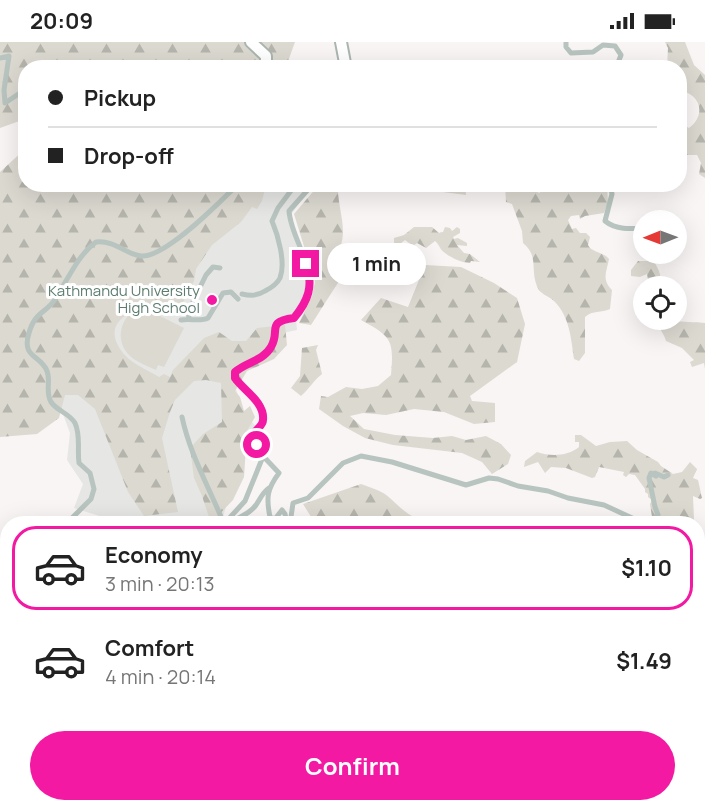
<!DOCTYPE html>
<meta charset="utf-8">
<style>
body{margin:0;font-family:Manrope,sans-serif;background:#f2f2f2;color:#222;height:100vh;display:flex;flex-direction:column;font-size:22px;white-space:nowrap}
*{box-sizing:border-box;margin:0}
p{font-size:20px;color:#767676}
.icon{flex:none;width:33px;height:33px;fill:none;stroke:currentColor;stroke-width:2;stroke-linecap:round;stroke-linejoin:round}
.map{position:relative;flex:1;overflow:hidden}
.sheet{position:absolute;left:0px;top:474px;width:705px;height:296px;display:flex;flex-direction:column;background:#fff;border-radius:24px 24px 0 0;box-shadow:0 6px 24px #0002}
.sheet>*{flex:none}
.top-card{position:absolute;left:18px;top:18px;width:669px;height:132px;border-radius:24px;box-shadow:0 6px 24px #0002;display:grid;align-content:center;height:132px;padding:0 30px;background:#fff}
.needle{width:39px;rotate:269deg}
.fabs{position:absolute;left:633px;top:168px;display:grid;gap:12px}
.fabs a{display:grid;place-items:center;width:54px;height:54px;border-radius:50%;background:#fff;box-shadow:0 6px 24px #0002;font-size:30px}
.end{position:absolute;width:27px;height:27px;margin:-14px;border:8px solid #f319a3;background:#fff;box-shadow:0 0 0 3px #fff}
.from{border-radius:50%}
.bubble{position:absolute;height:42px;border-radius:21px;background:#fff;box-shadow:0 6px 24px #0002;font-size:20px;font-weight:700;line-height:42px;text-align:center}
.top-card b{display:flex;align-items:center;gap:21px;height:57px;font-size:22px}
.top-card b+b{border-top:2px solid #e0e0e0}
.top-card i{width:15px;height:15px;background:#222}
ul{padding:10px 0 0;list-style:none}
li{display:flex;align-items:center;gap:18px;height:84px;margin:0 12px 9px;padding:0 18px;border:3px solid transparent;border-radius:24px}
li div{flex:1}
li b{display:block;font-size:22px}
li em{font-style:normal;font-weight:700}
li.current{border-color:#f319a3}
li>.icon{width:54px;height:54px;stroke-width:1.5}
.cta{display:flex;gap:12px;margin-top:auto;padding:12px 30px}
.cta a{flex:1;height:69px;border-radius:36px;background:#f319a3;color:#fff;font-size:24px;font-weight:700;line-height:69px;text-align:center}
.status{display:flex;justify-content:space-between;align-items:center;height:42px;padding:0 30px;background:#fff;direction:ltr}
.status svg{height:16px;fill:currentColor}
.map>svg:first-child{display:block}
.built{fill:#e6e6e5}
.forest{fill:url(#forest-firs)}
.garden{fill:#dbd9d0}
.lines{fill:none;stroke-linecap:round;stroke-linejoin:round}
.highway-casing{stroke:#abb6b1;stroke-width:14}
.street{stroke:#b8c4bf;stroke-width:5}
.highway{stroke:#fff;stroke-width:10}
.route{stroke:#f319a3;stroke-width:8}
.poi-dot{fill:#f319a3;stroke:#fff;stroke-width:2}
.labels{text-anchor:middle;stroke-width:6;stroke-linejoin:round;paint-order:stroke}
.poi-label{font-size:15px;fill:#5c7c6f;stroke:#fff;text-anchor:end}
</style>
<div class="status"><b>20:09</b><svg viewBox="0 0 49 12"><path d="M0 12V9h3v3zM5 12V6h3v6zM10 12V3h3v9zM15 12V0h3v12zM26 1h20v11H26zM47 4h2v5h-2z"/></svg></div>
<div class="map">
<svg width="705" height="769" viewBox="0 0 705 769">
<defs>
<pattern id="forest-firs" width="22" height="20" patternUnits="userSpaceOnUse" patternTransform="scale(1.5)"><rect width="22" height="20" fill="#dbd9d0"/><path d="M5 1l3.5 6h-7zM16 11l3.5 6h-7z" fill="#b5b5ad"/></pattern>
</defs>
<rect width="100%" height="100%" fill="#f8f5f4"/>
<!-- built -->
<path class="built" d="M219,143H312L290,174L311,246L296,278L297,288L268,294L232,336L244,370L261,391L239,422L221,481H122L74,466L83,442L67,418L70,391L60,364L29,298Z"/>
<!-- forest -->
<path class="forest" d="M0,0H295L286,25L26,26L25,77L0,86Z
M665,0H685L694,23L705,33V136L699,132L701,121L697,113H680V83L689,86C705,74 702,55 683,49V56L680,54V26L667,25L668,6Z
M25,107L26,142L266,143L262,159L257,167L252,165L241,180L212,203L196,227L194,239L179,268C173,267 166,265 160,265C136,264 101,278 120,307C129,321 146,327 159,335L164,332L170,335L173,328L204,296L219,290L232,299H246L257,286L285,283L287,303L274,317L247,329L235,349L240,355L244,369L250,364L255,375L247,389L244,435L233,458L211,481L202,454L194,436L190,406L203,392L222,380L221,341L206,338L194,339L175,358L170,370L162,396L178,470L144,474L128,450L95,367L78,353H65L59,376L37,392L0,395V130Z
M317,143H338C337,165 348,185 340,206L344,209L348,217L341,224L346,228L311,283L299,281L312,254L315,240L294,172L317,145Z
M427,143H465L466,153L435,149Z
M505,143H531L536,145V149L539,151C551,142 576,138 590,145L592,143H607L608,161L604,171L585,174L580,177L579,173L571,174L568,178L572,187L576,186L580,191H586L590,195L588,203C592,211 604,210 609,217C607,229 601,237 612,248L610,267C601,271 593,268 585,275V311L579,319L574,317C571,297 570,275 554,259C548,253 540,253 537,244C530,227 539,214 523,201L522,189L512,162L506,160Z
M414,185H432L439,191L443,190L445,185L450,186L452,189L457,185L460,187V191L453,195L454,197L458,196L467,201V204L457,203L464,211L470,212L480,220L471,219L470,221C463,221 451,216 445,211C439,207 440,203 435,199L426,206L417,201L413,204L405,198L401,201H394V196L404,193Z
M638,219H654L659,229L663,244H649L647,232L640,235L631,234V228Z
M425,223L461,225L494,241L517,256L525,282L517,320L470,354L472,359L495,361V380L474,382L444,370L414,367L386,373L363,371L350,374L364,387L395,393L433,396L452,394L466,398L486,394L501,402L511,413L508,422L492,432L482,420L462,411L393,403L365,396L343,384L319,367L321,354L328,355L346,345L362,347L378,344L391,333C394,298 392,295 361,278L381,256L408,265Z
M656,278L705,281V327L704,321L692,325L690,320L694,318L682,306L666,299C664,291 658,286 656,278Z
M318,303L316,308L322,332C314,338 309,347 301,354L291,346L300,334L302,306Z
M575,393H581L596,404L610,400L627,399L637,408L658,420L661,424L673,432L682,430L690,420L697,427L693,436L698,438L702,456L700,457L693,454L694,478L693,481H665L658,474L652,475L650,462L652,458L648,455V452L645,450V447L635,433L629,432L626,435L623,433L624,430L599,425L595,435L592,436L566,426L551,425L545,431L538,420L524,425L525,419L537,410C551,415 568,414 579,405V400H575Z
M361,442C372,446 383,449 391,457C400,465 406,472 418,477C428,481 440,475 450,481H310L313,478L303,462Z
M705,627V685L698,675V672L700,669L698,658Z
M705,709V769H653L655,764L658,765L660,762H698V713Z"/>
<!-- garden -->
<path class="garden" d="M139,266H144L184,286L164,325L158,323L156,328C147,324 137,320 130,314C114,299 120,274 139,266Z"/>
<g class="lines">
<!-- highway casing -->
<g class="highway-casing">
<path id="highway" d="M251,0L266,14V26
M341,0L346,26"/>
</g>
<!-- street -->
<path class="street" d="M566,0V5L571,11L593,10L603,3L615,4L621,13L616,26
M0,16L9,14L4,48L5,61L26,47
M610,142L612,152L605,179C616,188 630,187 644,186
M676,186H679
M242,252C251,254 257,254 265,249C271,246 277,242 280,236C286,221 278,193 272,179L278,166L296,142
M189,276L188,270L206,233L213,225L220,226
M181,278C190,276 200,280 208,276L223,251L231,250L238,257
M182,375C190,413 210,447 224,482
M263,414L279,431C267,447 266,456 270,475L275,477L282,468L285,472L287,482
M66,482L91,457L94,447L90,431L79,421C77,407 81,394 75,381C69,371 57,369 51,360C45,350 51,339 47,329C41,313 21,316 29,291C35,269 47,271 56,256C68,237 78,213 96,200C115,198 125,212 141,214C165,216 220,160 238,142
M224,482L245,459L262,417L255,399V390C258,386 263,383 264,378C265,361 243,348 235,336V330C246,320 262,319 271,305C281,289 265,279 294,276C300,270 307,261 309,252C316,224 291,197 289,169L313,142
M225,482C235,478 250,472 256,463C261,456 262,451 269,446
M290,482L293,461L308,456L343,421L361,414L392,420L466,443L489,436L498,437L518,444L548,449L568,456L604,463L645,482
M647,482L658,473L655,465L649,436L651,431L656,434L655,431L664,435L668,433
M169,762L171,769
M226,769L229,762"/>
<!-- highway -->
<use href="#highway" class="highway"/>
</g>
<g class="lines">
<!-- route -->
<path class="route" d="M257,403L255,390C258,386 263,383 263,378C265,360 243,348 235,336V330C246,320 263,319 271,305C281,288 265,280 294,276C308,259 314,244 306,222"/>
</g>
<!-- markers -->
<circle class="poi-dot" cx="212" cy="258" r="6"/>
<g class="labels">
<!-- poi labels -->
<g class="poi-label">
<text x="200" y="254">Kathmandu University<tspan x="200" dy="17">High School</tspan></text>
</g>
</g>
</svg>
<div class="fabs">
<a><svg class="needle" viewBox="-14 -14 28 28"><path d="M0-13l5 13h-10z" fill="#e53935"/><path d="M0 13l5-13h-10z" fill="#767676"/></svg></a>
<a><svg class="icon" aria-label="locate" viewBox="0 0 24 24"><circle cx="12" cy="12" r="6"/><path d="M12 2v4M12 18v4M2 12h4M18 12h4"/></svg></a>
</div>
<i class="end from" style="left:257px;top:403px"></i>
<i class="end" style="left:306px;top:222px"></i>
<div class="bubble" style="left:327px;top:201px;width:99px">1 min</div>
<div class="top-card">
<b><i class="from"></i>Pickup</b>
<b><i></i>Drop-off</b>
</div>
<section class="sheet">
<ul>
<li class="current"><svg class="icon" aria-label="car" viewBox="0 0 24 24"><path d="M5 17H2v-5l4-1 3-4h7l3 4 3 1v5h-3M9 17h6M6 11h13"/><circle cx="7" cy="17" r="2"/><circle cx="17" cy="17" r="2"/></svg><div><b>Economy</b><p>3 min · 20:13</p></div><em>$1.10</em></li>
<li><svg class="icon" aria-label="car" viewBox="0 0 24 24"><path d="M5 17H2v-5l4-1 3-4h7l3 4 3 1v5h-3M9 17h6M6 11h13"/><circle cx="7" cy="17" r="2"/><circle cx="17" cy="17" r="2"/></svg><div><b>Comfort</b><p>4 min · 20:14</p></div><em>$1.49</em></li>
</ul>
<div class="cta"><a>Confirm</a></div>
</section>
</div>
